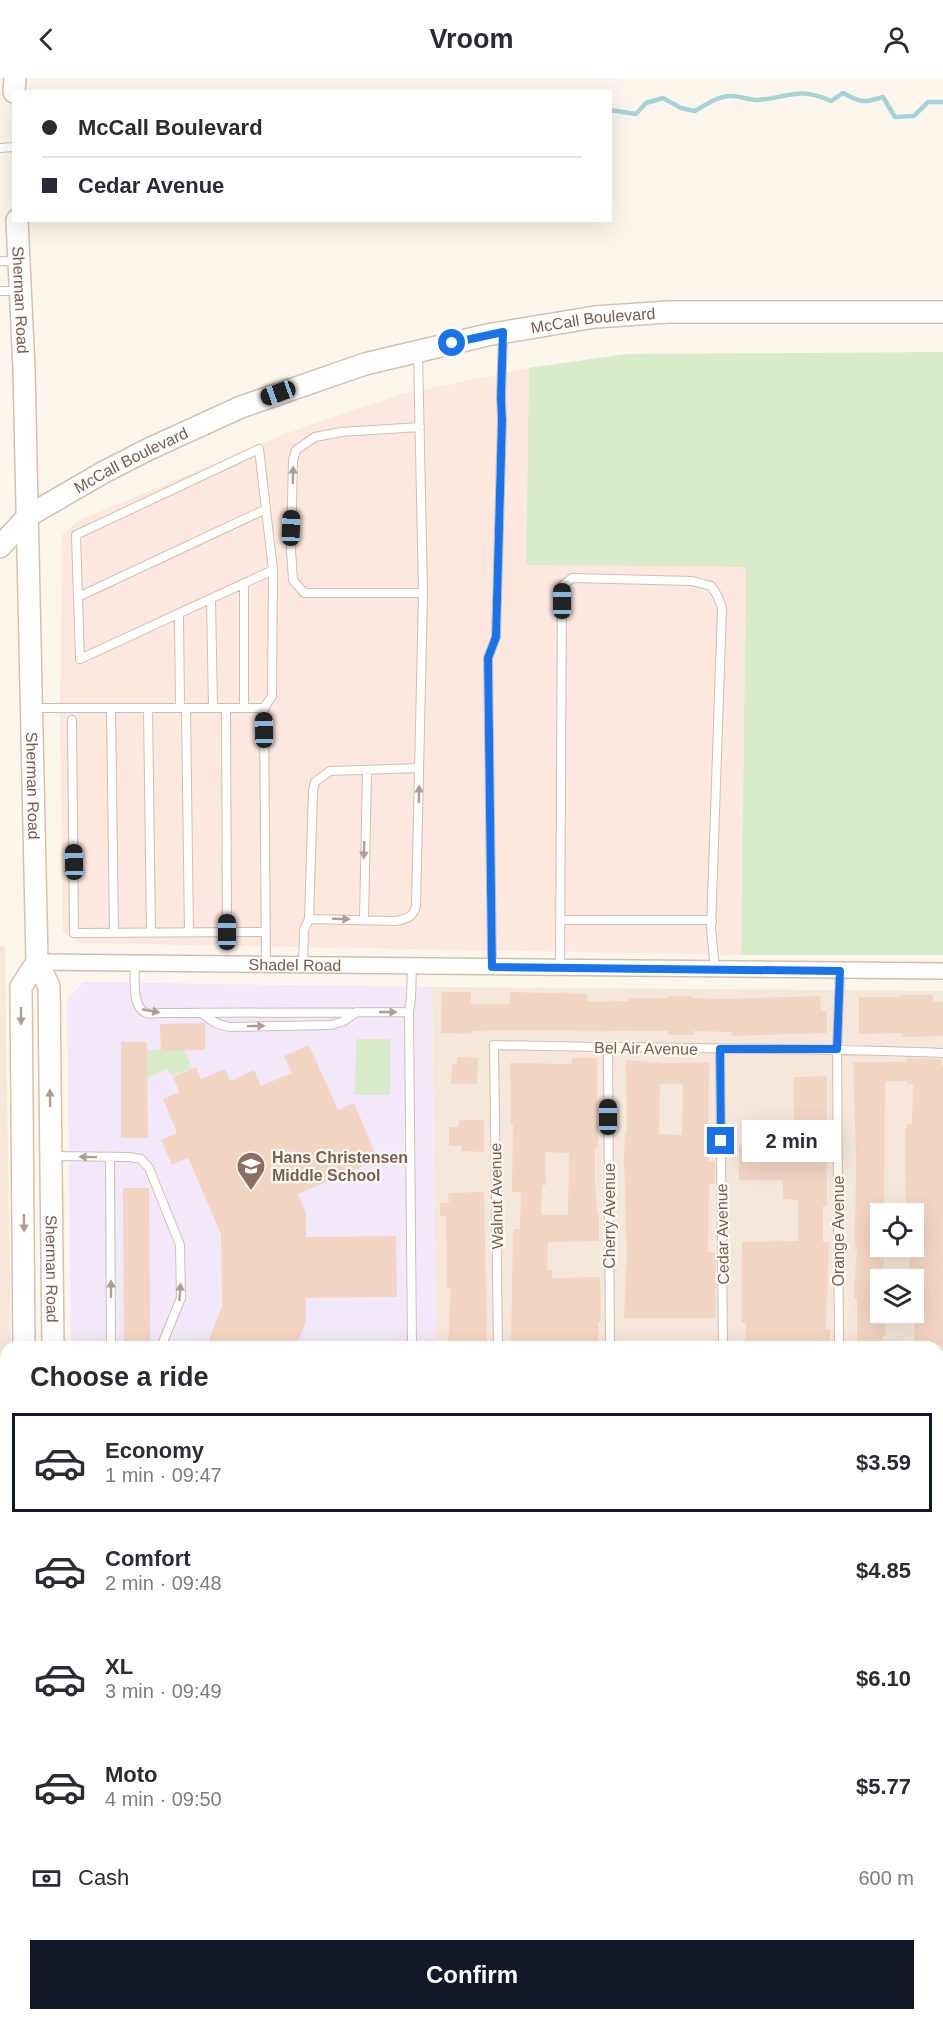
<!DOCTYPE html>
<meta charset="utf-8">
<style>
body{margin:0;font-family:Helvetica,sans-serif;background:#f7f7f7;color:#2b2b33;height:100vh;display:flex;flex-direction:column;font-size:22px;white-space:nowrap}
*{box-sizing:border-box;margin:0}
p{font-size:20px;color:#7c7c81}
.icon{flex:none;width:33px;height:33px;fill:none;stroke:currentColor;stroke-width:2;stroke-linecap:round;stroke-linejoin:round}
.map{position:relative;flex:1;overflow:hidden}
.details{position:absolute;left:0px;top:1263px;width:944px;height:680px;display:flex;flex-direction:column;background:#fff;border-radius:18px 18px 0 0;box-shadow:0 6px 24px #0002}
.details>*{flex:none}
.banner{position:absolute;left:12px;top:12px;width:600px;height:132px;border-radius:0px;box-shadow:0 6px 24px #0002;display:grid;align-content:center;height:132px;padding:0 30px;background:#fff}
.controls{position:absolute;left:870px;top:1125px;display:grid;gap:12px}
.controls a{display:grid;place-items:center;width:54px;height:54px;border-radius:0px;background:#fff;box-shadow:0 6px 24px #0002;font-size:30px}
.end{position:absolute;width:27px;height:27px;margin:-14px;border:8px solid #1a73e8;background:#fff;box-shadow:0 0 0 3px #fff}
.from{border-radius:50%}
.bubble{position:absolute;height:42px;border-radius:0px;background:#fff;box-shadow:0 6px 24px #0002;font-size:20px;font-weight:700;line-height:42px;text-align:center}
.car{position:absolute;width:18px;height:36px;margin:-18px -9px;border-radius:8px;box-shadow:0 0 4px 2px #0007;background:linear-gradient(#222 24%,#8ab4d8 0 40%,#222 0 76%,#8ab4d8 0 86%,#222 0)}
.banner b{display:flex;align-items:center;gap:21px;height:57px;font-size:22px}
.banner b+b{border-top:2px solid #e1e1e2}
.banner i{width:15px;height:15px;background:#2b2b33}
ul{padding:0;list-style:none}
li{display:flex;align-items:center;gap:18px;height:99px;margin:0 12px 9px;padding:0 18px;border:3px solid transparent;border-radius:0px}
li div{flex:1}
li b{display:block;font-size:22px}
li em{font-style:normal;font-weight:700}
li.current{border-color:#111827}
li>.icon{width:54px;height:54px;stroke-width:1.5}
h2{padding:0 30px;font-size:27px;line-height:72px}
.pay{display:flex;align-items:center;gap:15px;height:66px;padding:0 30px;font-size:22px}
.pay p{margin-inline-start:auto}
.action{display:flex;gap:12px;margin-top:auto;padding:12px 30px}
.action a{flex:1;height:69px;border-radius:0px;background:#111827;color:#fff;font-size:24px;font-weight:700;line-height:69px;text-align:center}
header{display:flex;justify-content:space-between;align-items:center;height:78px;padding:0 30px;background:#fff;font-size:27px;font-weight:700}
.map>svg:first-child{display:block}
.residential{fill:#f5e8da;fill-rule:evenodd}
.commercial{fill:#fde8e0}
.education{fill:#f3e8fa}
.green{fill:#d8ecc9}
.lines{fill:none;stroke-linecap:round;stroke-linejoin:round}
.stream{stroke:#a5d3da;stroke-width:4.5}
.building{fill:#f3d5c3;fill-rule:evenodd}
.lane-casing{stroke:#d1beb0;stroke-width:10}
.street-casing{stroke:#d1beb0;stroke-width:18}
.secondary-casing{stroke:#d6c0b0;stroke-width:24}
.lane{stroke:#fff;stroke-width:8}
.street{stroke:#fff;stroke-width:15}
.secondary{stroke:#fff;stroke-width:21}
.oneway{fill:#af9d94}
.route{stroke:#1a73e8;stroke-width:8}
.labels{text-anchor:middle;stroke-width:4.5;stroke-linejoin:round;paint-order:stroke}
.street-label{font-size:16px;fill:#7a5c4d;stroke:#fffaf3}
.education-label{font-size:16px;font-weight:bold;fill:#785e54;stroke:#fffaf3;text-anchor:start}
</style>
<header><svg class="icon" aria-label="back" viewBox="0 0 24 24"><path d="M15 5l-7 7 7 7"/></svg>Vroom<svg class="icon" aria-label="person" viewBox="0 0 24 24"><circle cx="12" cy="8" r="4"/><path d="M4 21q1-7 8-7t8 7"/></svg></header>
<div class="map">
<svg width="943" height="1942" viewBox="0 0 943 1942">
<rect width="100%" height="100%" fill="#fdf6ec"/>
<!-- residential -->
<path class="residential" d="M0,868H5L11,1269H6V1703L0,1708Z
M432,909L943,913V1942H0V1760H6V1936H938V1269H436ZM880,1136H914V1168H880ZM880,1202H914V1234H880Z"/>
<!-- commercial -->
<path class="commercial" d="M529,290L526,487L746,488L741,877L79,865L63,854L60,645L62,457L78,443L282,357L402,316Z"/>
<!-- education -->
<path class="education" d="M83,904L432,909L436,1269H71L67,922Z"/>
<!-- green -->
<path class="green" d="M943,274V877H741L746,489L526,487L529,290L626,276Z
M356,961H390V1017H355Z
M184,971L192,990L171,998L168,991L142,1002L141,972Z"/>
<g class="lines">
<!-- stream -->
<path class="stream" d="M610,32L636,36L646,25L663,20L681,30L695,33C705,27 717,19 729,18C738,17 748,22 757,22C788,20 798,8 831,23L843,15C861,25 864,25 883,19L895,39L914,38L928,24H943"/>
</g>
<!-- building -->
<path class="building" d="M442,914H471V926H510V914L587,916V923L594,924L629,923V920H667V918H693V920L726,921L820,918L821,933H827V955L732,958V954L693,953L694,957H668V953L499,952L471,953V956L441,955Z
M901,917H933V924H943V958L902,959V955L859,956V919H901Z
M205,945V972L161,973L160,946Z
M121,964H147L148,1060H121Z
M309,967L338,1032L354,1025L378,1082L298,1116L306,1135V1159L396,1158L397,1219L306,1220V1242L296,1269H206L222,1229L221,1156L188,1080L172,1087L161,1062L177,1055L163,1021L179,1014L173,999L196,989L201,1001L225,991L230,1003L254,992L261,1008L292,995L284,978Z
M457,979L478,980L477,1006H451L452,986H457Z
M572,980H597L598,1070H595V1104L597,1136H599V1163L548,1164L547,1192H552V1200L600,1199L601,1244H598V1269H511L513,1151H520L521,1114H512L513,1047H511L510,985L572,986ZM545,1074L569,1075L568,1137H541L542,1107H546Z
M907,980L941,981V987H943V1269H914L915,1216L914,1202H909L910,1171H914V1126H906L905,1051H907V1046H912L913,1006H907V1003H885L884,1136H880V1168L881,1175H884L883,1201H880V1234H885V1258H883V1269H857V1220H854L857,1169H855L856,1075L853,984H907Z
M626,982L661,985L709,984L708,1083H715V1106H709L708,1174L716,1175L715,1240H624L627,1178L624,1078L625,1055H627ZM660,1006H683L682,1057L659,1056Z
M827,998V1128H823V1164H829L826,1251H830V1269H745L746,1245H741L742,1164L798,1163V1122L783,1121V1102H739V1067L762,1068V1073H787V1062H794V999Z
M459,1042H484V1074L461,1073L462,1068H449V1049H459Z
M123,1110H149L150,1269H124Z
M484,1114L487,1269H448L451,1211L447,1210L446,1138H440V1125H449L448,1115Z"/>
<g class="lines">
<!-- lane casing -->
<g class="lane-casing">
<path id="lane" d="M0,70L14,69
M0,183L16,184
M0,213H19
M418,274L423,515H304L293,502L291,472L293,382L296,372L315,359L341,354L420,349
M78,519L266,431
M211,522L213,630
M179,536L180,630
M33,630H264L266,886
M111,630L114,855
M148,630L151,854
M186,630L189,854
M226,630L227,854
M244,630V505
M264,630L272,618L273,492L259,371L76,457L80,581L273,492
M72,642L74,855L266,854
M309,841L313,713L315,704L330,693L419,690
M364,842L367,693
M561,842H712
M135,885C135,898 131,931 147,935C151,936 157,935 162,935L409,934L411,921L412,888
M303,887L304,852L309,841L397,843C408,840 413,839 416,828L423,515
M492,889L488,580L496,559L502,342L501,320L503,256
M560,890L562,508L572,500L692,503L711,508L717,517L722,530L711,851L715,891
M409,934L412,1269
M202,935C211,943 219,948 231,949L331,947L344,943L357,934
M608,970L610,1269
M720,971L723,1269
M52,1078L130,1079L141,1081L149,1090L180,1167L181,1220L161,1269
M110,1079L111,1269
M498,1269L494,967C644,971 793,969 943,975
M839,1269L837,971L840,893
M938,1297H943"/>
</g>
<!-- street casing -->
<g class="street-casing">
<g id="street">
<path id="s1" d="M37,884L943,893"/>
<path d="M0,1727H6"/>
<path d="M802,1942L804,1936"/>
</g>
</g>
<!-- secondary casing -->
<g class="secondary-casing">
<g id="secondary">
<path d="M14,14L15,0"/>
<path id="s2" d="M17,142L24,291L37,884L49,908L53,1269"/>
<path id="s3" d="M0,469L28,438L104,394L149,371L241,329L365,286L487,257L595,239L668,234H943"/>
<path d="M24,1269L21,909L37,884"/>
<path d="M35,1936V1942"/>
<path d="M59,1942V1936"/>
</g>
</g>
<!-- lane -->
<use href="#lane" class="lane"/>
<!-- street -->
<use href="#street" class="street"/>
<!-- secondary -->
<use href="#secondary" class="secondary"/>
</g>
<!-- one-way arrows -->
<defs><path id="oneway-solid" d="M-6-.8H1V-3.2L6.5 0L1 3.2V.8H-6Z" transform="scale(1.5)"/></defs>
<g class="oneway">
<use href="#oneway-solid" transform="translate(293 397) rotate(-89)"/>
<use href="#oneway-solid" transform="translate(419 716) rotate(-89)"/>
<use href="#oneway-solid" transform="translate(364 772) rotate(92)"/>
<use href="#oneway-solid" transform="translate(341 841) rotate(2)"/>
<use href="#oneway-solid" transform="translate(151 933) rotate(11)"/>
<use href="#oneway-solid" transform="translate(388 934)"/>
<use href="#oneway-solid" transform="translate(21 938) rotate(90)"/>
<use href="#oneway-solid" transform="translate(256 948) rotate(-1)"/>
<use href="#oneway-solid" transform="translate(50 1020) rotate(-91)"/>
<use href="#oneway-solid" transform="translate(88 1079) rotate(-179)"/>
<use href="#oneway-solid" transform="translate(24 1145) rotate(89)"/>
<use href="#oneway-solid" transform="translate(111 1211) rotate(-90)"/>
<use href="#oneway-solid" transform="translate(180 1214) rotate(-86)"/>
</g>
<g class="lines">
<!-- route -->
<path class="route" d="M452,265L503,254L501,320L502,342L496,559L488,580L492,889L840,893L837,971H720L721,1063"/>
</g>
<!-- icons -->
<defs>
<g id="school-pin" transform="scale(1.5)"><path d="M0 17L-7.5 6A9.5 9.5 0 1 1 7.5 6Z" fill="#8d6e63" stroke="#fffaf3"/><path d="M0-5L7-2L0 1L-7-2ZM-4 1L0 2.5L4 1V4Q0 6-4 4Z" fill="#fff"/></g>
</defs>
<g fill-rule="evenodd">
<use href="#school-pin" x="251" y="1088"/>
</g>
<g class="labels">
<!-- street labels -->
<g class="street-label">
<text dy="6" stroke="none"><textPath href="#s2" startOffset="80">Sherman Road</textPath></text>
<text dy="6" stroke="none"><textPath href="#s3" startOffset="645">McCall Boulevard</textPath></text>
<text dy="6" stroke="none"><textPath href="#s3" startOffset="159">McCall Boulevard</textPath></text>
<text dy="6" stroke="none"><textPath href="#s2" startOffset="566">Sherman Road</textPath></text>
<text dy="6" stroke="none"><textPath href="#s1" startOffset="258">Shadel Road</textPath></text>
<text transform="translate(646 970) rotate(1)" y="6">Bel Air Avenue</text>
<text transform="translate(496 1118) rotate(-91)" y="6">Walnut Avenue</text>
<text transform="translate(609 1138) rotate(-90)" y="6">Cherry Avenue</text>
<text transform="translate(838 1153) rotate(-90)" y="6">Orange Avenue</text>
<text transform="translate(722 1156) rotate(-91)" y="6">Cedar Avenue</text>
<text dy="6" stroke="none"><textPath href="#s2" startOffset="1052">Sherman Road</textPath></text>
</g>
<!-- education labels -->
<g class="education-label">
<text x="272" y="1085">Hans Christensen<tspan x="272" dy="18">Middle School</tspan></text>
</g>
</g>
</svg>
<div class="controls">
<a><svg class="icon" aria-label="locate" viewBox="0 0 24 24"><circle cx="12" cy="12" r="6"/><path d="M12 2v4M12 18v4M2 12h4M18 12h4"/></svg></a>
<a><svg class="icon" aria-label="layers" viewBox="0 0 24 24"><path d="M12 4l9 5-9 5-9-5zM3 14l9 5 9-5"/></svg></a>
</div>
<i class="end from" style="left:452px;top:265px"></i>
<i class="end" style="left:721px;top:1063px"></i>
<div class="bubble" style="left:742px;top:1042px;width:99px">2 min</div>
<i class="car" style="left:278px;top:315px;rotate:250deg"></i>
<i class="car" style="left:291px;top:450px;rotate:2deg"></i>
<i class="car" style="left:562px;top:523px;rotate:0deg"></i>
<i class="car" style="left:264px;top:652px;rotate:359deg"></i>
<i class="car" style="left:74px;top:784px;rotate:359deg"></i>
<i class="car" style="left:227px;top:854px;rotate:0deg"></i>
<i class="car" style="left:608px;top:1039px;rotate:0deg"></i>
<div class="banner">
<b><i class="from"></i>McCall Boulevard</b>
<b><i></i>Cedar Avenue</b>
</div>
<section class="details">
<h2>Choose a ride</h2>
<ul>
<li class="current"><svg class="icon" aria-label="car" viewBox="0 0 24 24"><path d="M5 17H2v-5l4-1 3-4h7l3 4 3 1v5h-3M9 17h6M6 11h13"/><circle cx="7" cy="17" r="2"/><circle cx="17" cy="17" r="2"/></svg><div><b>Economy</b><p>1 min · 09:47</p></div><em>$3.59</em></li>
<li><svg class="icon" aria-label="car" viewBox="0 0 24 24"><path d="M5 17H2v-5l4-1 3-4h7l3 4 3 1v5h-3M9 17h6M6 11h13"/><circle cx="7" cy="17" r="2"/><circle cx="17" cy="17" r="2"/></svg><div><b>Comfort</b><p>2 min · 09:48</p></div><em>$4.85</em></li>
<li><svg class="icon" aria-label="car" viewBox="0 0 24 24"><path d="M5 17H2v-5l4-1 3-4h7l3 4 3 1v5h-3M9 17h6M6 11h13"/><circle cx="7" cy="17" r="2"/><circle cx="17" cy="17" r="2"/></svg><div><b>XL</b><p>3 min · 09:49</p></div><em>$6.10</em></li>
<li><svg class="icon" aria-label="car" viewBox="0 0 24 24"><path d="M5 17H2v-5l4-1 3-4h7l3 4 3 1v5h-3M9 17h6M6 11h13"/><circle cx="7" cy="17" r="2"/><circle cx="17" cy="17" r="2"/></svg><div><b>Moto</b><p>4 min · 09:50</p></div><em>$5.77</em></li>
</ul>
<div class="pay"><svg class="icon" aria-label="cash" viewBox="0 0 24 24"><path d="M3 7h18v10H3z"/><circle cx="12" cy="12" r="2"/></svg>Cash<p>600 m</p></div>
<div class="action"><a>Confirm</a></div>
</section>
</div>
